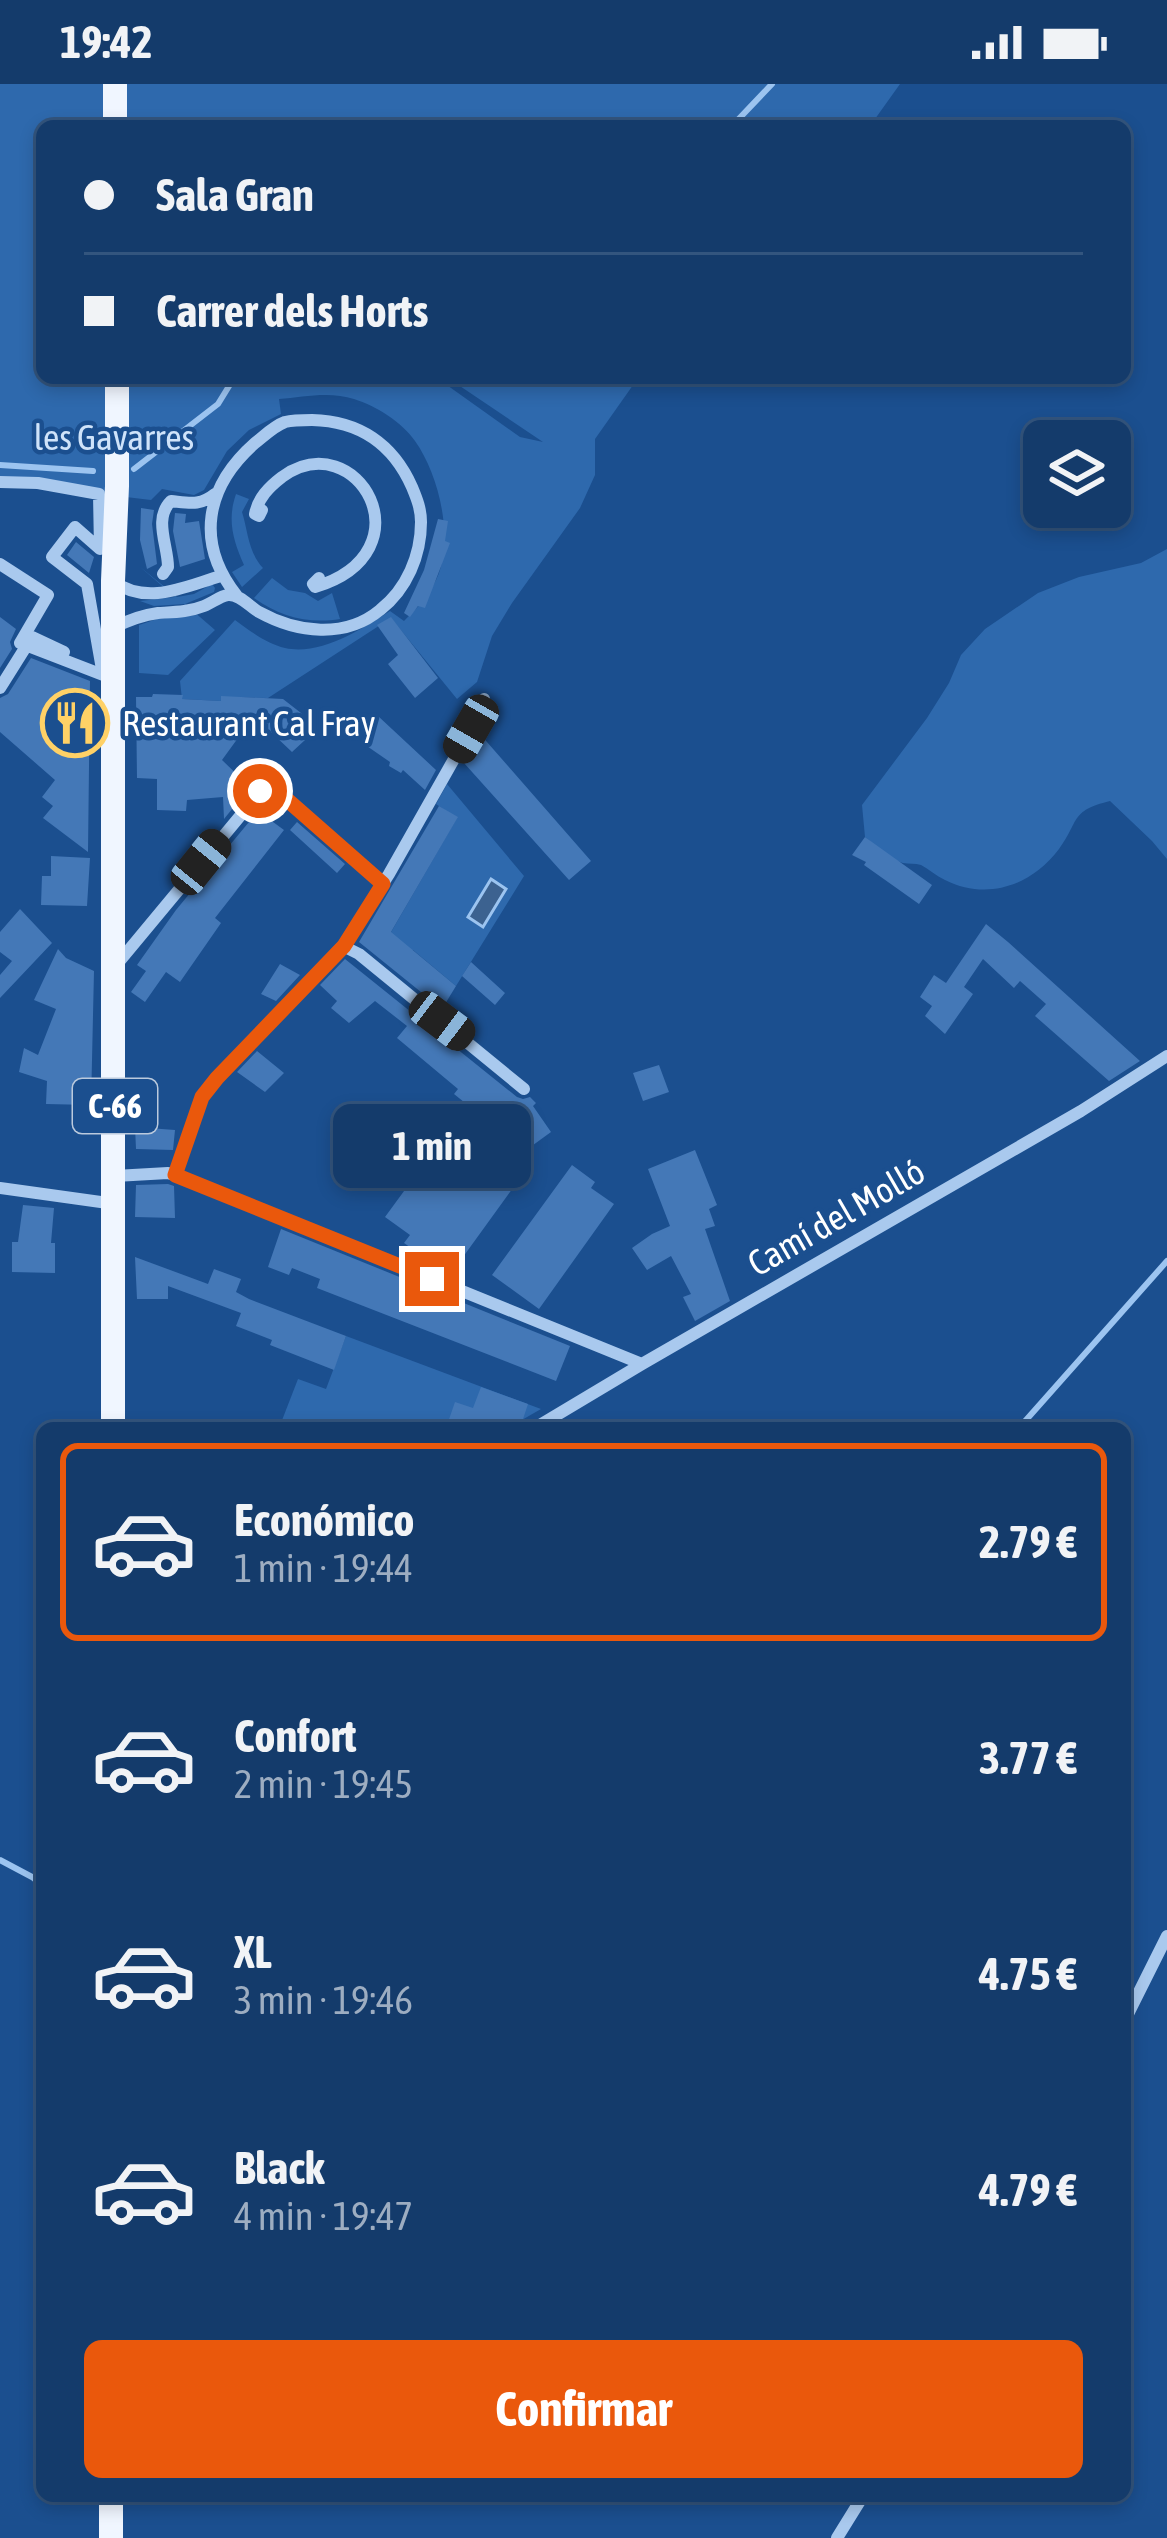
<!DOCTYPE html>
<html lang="es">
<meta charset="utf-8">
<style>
body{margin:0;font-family:"Asap Condensed",sans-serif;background:#214673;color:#f1f3f6;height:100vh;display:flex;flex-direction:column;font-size:45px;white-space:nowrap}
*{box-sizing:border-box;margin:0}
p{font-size:39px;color:#9dadc1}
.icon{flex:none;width:66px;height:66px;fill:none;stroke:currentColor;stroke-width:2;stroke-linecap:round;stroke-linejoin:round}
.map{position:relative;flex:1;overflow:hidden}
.side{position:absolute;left:36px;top:1338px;width:1095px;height:1080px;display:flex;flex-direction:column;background:#143b6b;border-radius:18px;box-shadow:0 6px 18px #0003,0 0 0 3px #33557e}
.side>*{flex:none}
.top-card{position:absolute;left:36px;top:36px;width:1095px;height:264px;border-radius:18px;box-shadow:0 6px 18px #0003,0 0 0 3px #33557e;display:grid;align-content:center;height:264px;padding:0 48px;background:#143b6b}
.fabs{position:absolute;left:1023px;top:336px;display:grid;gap:24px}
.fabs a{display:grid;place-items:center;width:108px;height:108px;border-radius:18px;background:#143b6b;box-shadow:0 6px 18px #0003,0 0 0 3px #33557e;font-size:60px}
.end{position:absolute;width:54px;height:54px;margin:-27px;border:15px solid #ea580c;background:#fff;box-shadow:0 0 0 6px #fff}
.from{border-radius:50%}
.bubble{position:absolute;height:84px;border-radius:18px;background:#143b6b;box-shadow:0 6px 18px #0003,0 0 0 3px #33557e;font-size:39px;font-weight:700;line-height:84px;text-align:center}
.car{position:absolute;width:36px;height:72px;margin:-36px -18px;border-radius:15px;box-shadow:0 0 9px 3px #0007;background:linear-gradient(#222 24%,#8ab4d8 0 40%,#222 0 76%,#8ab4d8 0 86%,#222 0)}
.top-card b{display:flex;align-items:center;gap:42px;height:114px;font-size:45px}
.top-card b+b{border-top:3px solid #33557e}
.top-card i{width:30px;height:30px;background:#f1f3f6}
ul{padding:21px 0 0;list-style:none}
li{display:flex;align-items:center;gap:36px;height:198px;margin:0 24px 18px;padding:0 24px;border:6px solid transparent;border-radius:18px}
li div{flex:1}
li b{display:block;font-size:45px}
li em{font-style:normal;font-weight:700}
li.on{border-color:#ea580c}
li>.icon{width:108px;height:108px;stroke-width:1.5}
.action{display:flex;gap:24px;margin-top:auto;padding:24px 48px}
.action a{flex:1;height:138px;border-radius:18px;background:#ea580c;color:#fff;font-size:48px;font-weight:700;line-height:138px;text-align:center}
.status{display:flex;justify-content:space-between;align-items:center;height:84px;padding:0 60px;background:#143b6b;direction:ltr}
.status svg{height:33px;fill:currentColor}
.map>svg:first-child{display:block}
.green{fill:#2e69ad}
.water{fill:#3c6290;stroke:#9cc4f0;stroke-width:3}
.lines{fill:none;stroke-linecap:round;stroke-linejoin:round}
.stream{stroke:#9cc4f0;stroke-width:6}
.building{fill:#4478b7}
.street{stroke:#a9c9ee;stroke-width:12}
.primary{stroke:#f0f6ff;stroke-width:24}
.route{stroke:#ea580c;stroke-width:15}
.labels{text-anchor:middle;stroke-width:9;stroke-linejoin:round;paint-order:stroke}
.shield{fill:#1b4f8f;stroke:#bbcadd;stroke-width:3}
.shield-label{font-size:33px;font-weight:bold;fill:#fff}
.park-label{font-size:36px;fill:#cfe3fa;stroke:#1b4f8f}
.poi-label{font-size:36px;fill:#fff;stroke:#1b4f8f;text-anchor:start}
.street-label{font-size:36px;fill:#fff;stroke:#1b4f8f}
</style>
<div class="status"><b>19:42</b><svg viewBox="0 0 49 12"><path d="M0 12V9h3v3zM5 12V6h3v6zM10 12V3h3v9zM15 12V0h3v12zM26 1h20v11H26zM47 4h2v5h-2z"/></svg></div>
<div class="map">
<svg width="1167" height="2454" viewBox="0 0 1167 2454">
<rect width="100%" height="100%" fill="#1b4f8f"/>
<!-- green -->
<path class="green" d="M0,0H900L870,42H42V294H437L520,353L543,358L448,294H638L595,355V391L580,424L512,519L492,552L477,598L457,615L391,534L268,614L221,613V617L182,615L180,597L235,536C250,547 267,560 285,564C320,572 362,545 390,527L404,537C415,526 427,514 434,500C456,461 440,392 415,357C402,338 376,322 354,315C330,307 303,313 279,315L281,330L249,346L227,367L204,406L194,411L162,405L151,416L0,398Z
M236,410L249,415L242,428C248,447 248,468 263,484L242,503L232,488L244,481C233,456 227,436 236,410Z
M1167,465V775L1152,757L1110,717C1069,727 1080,737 1059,765C1031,802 987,817 945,796C936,792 929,785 921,781C915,779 909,780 903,779C890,776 875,761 865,753L862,721L927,634L949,599L961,571L985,545L1038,509L1079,493L1141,479Z
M139,482L177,513L194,510L212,500L215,504L214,508L185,520L215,546L168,591L139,589V541L157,535L197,531L184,520L154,522L140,517L175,513Z
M272,494L288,506L305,509L318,517L332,509L340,535C309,540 280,533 254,514Z
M447,700L524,792L456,902L413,866L379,869L457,734L436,720Z
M346,1252L541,1325L508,1344H279L298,1295L326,1305Z"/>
<!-- water -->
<path class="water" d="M491,795L506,805L483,843L468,833Z"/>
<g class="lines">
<!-- stream -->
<path class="stream" d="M732,42L772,0
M0,381L93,387
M134,385L218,320L234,294
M1019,1344L1167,1177
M0,1776L32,1793L42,1801"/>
</g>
<!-- building -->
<path class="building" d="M141,424L154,426L152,440L157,480L147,485L140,456Z
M175,429L186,430L185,439L199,437L205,475L180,483L173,447Z
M438,435L448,437L445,457L450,459L425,524L418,522L410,533L404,529L424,486Z
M76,458L94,473L89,489L67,471Z
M0,533L16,545L10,558L12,565L0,584Z
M391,533L438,594L415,614L388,580L398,571L377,541Z
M31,574L90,597L88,768L43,734L53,722L42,713L55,696L0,648V614L8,610Z
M153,610L183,611L182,615L221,617V612L283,615L310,636L298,650L305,656L292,668L254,632L222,676L250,703L224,735L223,713L187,716L186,727L157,726V695L137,694L136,613H152Z
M378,632L436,686L425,706L403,686L401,689L389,682L390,678L361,658Z
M480,650L591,777L569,796L464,679Z
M439,722L458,733L391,848L456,902L442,925L359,858Z
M258,727L284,746L215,834L221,839L180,898L166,888L145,918L131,908L146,887L137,881L176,826Z
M297,738L345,780L337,789L290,746Z
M865,753L932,801L919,820L864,781L866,778L852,771Z
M51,772L90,774L87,822L41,821L42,792H51Z
M20,825L52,859L0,914V891L12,877L0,868V848Z
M986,840L1008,858L1140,977L1109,997L1035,932L1046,920L1020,897L1014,904L983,875L964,903L973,910L945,950L925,932L932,922L920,913L934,891L946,899Z
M58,865L66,874L94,887L91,1021L46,1020L47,997L19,988L24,964L38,971L56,925L34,916Z
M345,875L517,1013L523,1015L530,1013L536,1019L533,1022L551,1048L518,1072L491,1050L496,1044L454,1010L458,1005L397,954L407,942L375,917L349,939L331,924L337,917L320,901Z
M471,878L505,909L495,921L462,892Z
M280,880L300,891L276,917L261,910Z
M257,967L284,989L265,1008L237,988Z
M659,981L669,1008L643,1017L633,989Z
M135,1043L175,1046L173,1066L136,1065Z
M437,1062L485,1097L494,1085L515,1101L450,1191L404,1159L410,1151L385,1133Z
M695,1066L717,1121L709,1125L715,1142L705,1145L730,1217L695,1237L683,1213L691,1210L671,1172L647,1186L632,1164L652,1150L670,1142L648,1085Z
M572,1081L595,1098L591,1104L614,1120L539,1225L492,1191Z
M168,1100L174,1102L175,1134L135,1133L136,1101Z
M23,1121L54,1124L51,1159H55V1189L12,1188V1158H18Z
M281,1145L570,1262L556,1297L317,1204L320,1195L292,1184L289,1191L268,1183Z
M135,1173L208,1200L214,1185L241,1195L236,1208L249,1215L346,1252L334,1286L270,1261L272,1256L236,1242L241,1229L168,1202V1215H137Z
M481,1303L528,1320L520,1344H446L455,1318L473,1324Z"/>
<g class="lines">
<!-- street -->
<path class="street" d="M0,398L38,399L99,410L100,465L75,443L52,473L87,500L103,591L20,559L48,511L0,480
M262,426L259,432L255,430C258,414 269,403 282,393C357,339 431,468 315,503L313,500L319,494
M163,490L168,483C168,461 153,435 171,417C190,419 200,422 215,410
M114,498C148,522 186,502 221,492
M115,543C129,536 143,531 158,529C174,528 189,528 204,522C212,519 220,512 228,511C240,510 250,523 259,528C297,549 345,555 380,526C407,505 421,471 421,438C421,425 417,415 412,403C393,360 359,337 312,336C304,336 293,336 285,338C274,342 264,352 255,359C205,403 195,459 237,512
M0,604L32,553L64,568
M343,862L359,870L524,1005
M118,879L260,708L268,703L276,706L383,799
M175,1091L202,1013L217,994L343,862L389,790L471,645L484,615
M115,1092L168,1089L181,1093L642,1280
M0,1104L115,1120
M535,1344L642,1280L1081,1027L1167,972
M1125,1936L1167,1852
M837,2454L863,2412"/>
<!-- primary -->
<path class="primary" d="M115,0V42
M113,1344V497L117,402V294
M111,2454V2412"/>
</g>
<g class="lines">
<!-- route -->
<path class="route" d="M260,707L268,704L276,706L383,800L344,862L217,994L202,1013L175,1091L432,1195"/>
</g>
<!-- icons -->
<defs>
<g id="restaurant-ring" transform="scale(3.45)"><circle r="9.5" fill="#1b4f8f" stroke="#ffd166" stroke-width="1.5"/><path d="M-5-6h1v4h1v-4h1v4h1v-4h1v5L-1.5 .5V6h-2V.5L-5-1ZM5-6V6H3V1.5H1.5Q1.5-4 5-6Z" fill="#ffd166"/></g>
</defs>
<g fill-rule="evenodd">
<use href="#restaurant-ring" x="75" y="639"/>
</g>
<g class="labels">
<!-- shield labels -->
<rect class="shield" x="73" y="995" width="84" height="54" rx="9"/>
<g class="shield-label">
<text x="115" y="1034">C-66</text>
</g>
<!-- park labels -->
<g class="park-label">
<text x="114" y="366">les Gavarres</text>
</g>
<!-- poi labels -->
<g class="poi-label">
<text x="122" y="652">Restaurant Cal Fray</text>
</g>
<!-- street labels -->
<g class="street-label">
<text transform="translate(836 1133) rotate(-30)" y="13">Camí del Molló</text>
</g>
</g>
</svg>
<div class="fabs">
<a><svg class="icon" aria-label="layers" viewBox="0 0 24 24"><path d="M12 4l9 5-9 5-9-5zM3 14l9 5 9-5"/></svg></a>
</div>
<i class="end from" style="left:260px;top:707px"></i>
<i class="end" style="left:432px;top:1195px"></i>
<div class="bubble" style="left:333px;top:1020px;width:198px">1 min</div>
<i class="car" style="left:471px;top:645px;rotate:210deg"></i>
<i class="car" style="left:201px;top:778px;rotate:39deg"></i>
<i class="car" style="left:442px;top:937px;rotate:127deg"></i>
<div class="top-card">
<b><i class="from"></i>Sala Gran</b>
<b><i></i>Carrer dels Horts</b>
</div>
<section class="side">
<ul>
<li class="on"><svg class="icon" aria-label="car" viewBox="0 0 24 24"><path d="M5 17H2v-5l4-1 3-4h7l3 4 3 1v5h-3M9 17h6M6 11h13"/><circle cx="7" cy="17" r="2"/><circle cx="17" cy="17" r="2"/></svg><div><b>Económico</b><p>1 min · 19:44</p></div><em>2.79 €</em></li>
<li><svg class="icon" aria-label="car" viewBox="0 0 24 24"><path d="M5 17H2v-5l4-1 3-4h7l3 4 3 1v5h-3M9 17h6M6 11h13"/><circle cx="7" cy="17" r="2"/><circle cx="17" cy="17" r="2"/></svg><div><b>Confort</b><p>2 min · 19:45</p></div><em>3.77 €</em></li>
<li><svg class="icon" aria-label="car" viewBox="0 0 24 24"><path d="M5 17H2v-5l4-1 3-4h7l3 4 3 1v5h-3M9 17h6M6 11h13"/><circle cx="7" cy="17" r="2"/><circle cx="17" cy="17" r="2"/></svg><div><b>XL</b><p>3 min · 19:46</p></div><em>4.75 €</em></li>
<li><svg class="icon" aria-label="car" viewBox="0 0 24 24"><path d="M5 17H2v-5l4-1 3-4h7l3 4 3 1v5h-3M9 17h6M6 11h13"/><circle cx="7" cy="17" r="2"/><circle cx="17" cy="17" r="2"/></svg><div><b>Black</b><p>4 min · 19:47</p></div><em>4.79 €</em></li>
</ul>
<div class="action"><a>Confirmar</a></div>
</section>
</div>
